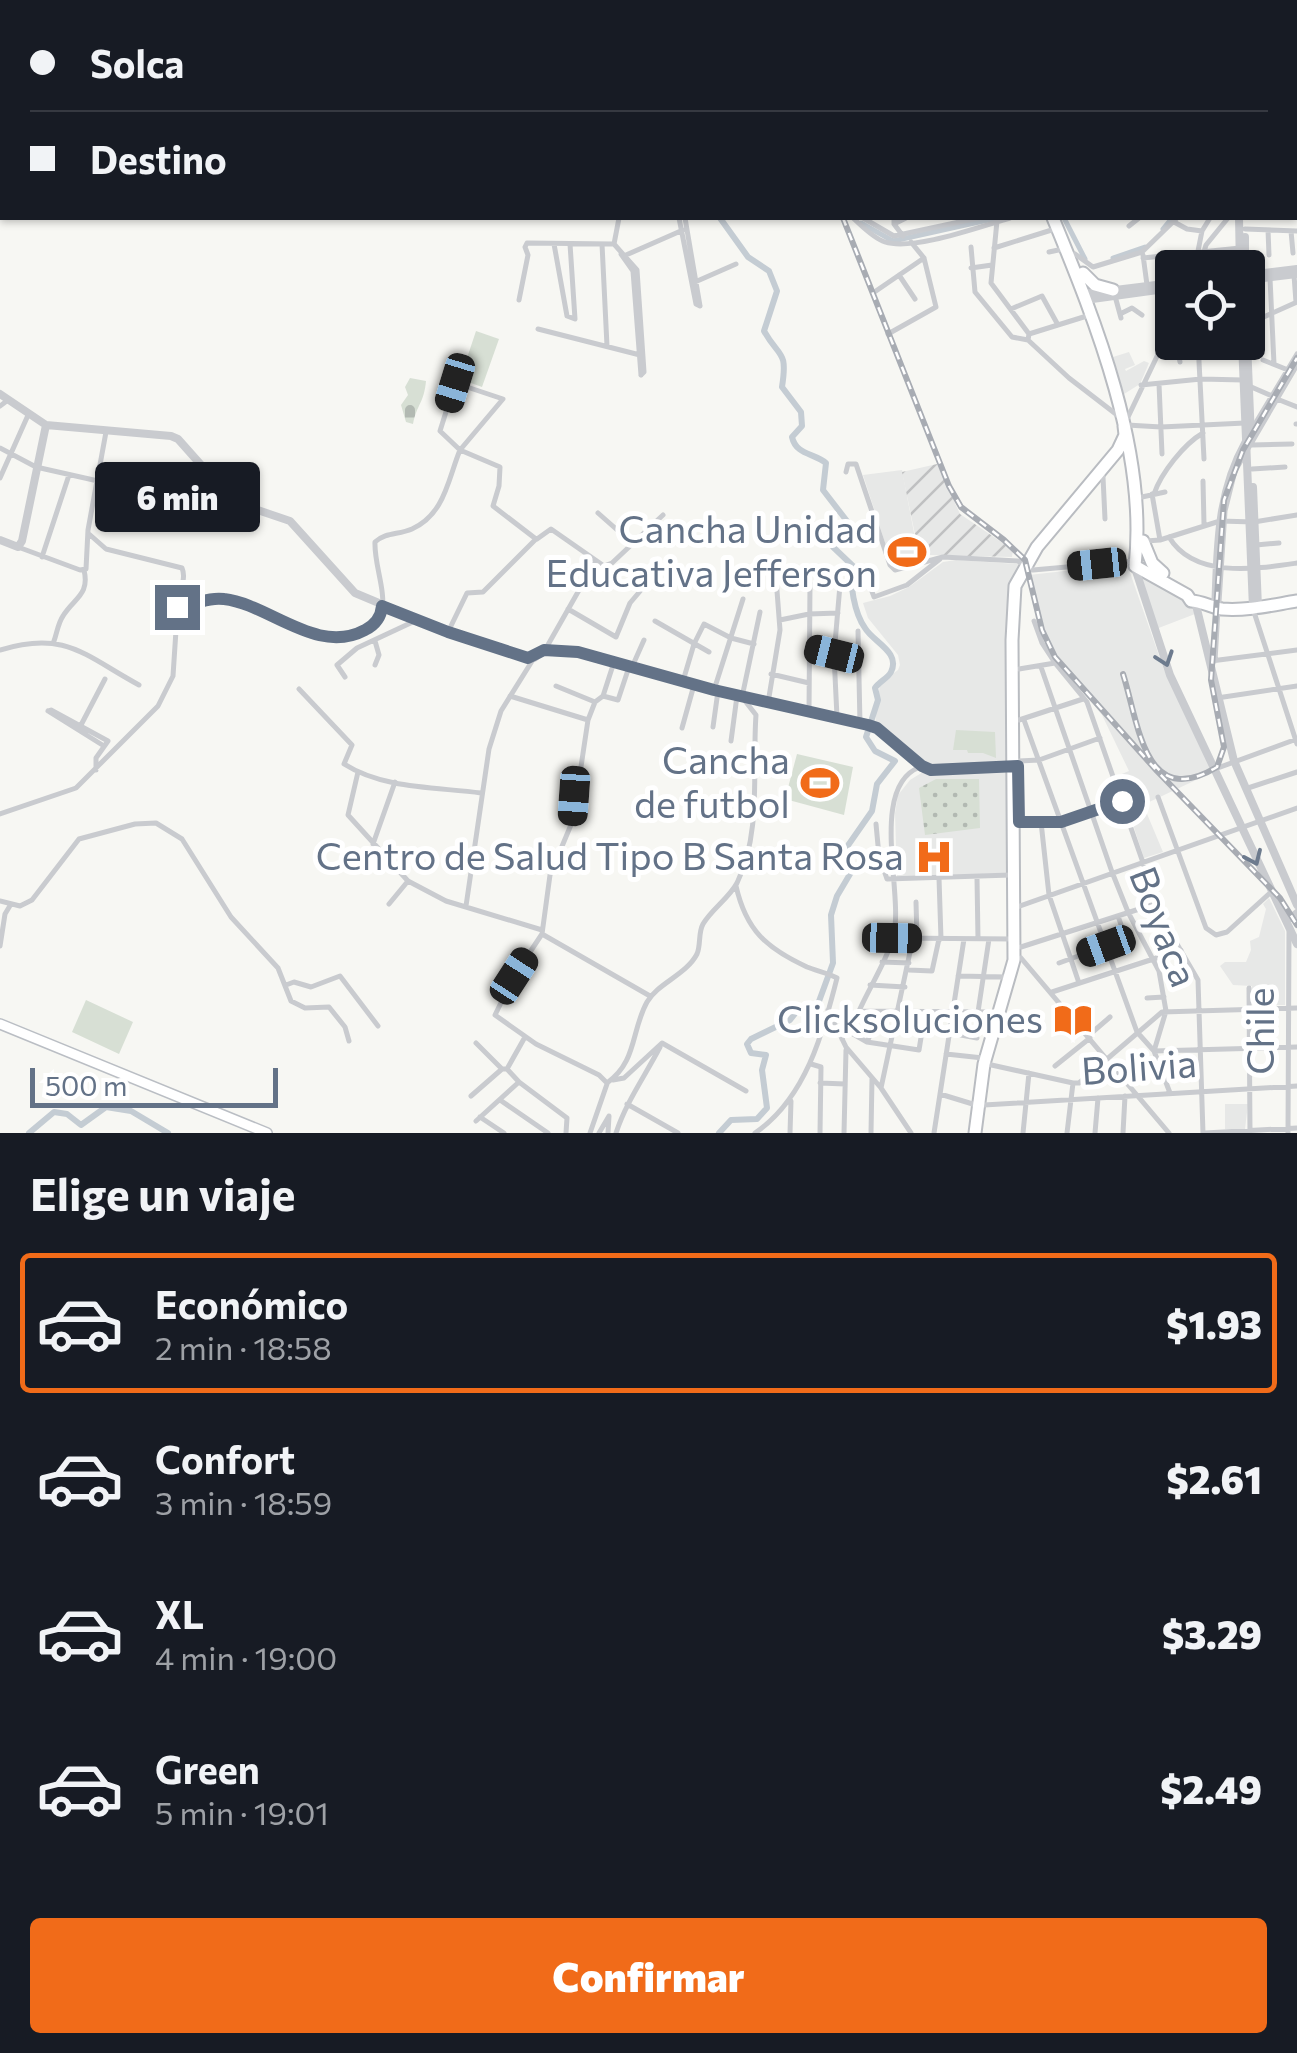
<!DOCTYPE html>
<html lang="es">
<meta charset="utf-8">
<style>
body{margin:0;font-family:Commissioner,sans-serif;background:#242831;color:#f1f3f6;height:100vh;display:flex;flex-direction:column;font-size:38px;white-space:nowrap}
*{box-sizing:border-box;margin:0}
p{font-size:32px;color:#9ea1a6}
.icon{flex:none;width:55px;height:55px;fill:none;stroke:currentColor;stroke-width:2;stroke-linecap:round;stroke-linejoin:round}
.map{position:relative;height:1133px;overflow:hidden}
.side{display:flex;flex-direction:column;background:#171b24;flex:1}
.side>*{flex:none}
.hud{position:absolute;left:0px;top:0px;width:1298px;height:220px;box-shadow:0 2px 8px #0004;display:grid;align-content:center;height:220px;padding:0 30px;background:#171b24}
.tools{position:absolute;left:1155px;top:250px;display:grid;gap:20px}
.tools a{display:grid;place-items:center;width:110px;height:110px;border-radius:10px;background:#171b24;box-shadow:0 2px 8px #0004;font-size:50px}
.scale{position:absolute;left:30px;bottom:25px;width:248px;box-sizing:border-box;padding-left:10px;border:5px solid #637287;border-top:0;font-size:28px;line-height:35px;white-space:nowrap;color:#637287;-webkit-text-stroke:8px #fff;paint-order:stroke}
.end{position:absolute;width:45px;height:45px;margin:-22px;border:12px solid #637287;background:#fff;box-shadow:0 0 0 5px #fff}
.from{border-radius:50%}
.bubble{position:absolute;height:70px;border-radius:10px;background:#171b24;box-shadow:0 2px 8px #0004;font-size:32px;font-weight:800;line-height:70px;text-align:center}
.car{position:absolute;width:30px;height:60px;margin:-30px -15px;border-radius:12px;box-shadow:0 0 8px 2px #0007;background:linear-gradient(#222 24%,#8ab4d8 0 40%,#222 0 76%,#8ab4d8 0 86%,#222 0)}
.hud b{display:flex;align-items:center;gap:35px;height:95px;font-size:38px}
.hud b+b{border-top:2px solid #363941}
.hud i{width:25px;height:25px;background:#f1f3f6}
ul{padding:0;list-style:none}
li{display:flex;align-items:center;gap:30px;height:140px;margin:0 20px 15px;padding:0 10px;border:5px solid transparent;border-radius:10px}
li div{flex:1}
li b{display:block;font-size:38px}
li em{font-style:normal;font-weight:800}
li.selected{border-color:#f16b19}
li>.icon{width:90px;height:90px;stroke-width:1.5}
h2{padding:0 30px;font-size:45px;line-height:120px}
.cta{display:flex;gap:20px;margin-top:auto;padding:20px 30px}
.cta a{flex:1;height:115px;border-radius:10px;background:#f16b19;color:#fff;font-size:40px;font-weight:800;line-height:115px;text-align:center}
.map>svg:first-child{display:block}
.built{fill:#e7e8e7}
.industrial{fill:url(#industrial-furrows)}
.grass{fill:url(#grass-dots)}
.cemetery{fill:url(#cemetery-stones)}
.green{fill:#d7dfd4}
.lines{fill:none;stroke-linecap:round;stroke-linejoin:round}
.canal{stroke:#c4ccd3;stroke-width:5}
.river{stroke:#c4ccd3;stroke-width:6}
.secondary-casing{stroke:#babec4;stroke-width:12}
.primary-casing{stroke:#b9bcc1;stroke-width:15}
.minor{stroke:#c9cbcf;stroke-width:5}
.tertiary{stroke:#c9cbcf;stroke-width:8}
.secondary{stroke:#fff;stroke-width:9}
.primary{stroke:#fff;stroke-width:11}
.rail-casing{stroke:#a8acb3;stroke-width:6}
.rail{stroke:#fff;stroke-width:2.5;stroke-dasharray:8;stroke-linecap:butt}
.oneway{stroke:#6d7b8e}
.route{stroke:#637287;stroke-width:12}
.labels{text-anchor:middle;stroke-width:10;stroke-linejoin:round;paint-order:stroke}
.poi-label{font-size:38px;fill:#637287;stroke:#fff;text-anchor:end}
.street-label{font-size:38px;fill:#637287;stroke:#fff}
</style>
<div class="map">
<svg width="1297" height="1133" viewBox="0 0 1297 1133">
<defs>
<pattern id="industrial-furrows" width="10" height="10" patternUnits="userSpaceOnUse" patternTransform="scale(2.5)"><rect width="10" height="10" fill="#e7e8e7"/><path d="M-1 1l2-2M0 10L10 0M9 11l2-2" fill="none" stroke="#bfc0c1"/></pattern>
<pattern id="grass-dots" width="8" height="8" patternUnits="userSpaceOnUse" patternTransform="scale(2.5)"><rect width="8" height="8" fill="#d7dfd4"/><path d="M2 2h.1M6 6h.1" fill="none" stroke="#b2b9b2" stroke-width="1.8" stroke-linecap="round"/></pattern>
<pattern id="cemetery-stones" width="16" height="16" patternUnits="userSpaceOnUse" patternTransform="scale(2.5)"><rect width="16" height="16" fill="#d7dfd4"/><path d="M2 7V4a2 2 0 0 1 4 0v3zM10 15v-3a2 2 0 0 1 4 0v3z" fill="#b2b9b2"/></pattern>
</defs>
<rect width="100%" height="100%" fill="#f7f7f3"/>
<!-- built -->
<path class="built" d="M1129,352L1135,365L1125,369L1126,371L1144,361L1149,363L1140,384L1124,394L1113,357Z
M902,470L916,543L930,555L901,565L891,561L863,475Z
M956,560L1019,564L1015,575L1011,765L932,768L875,724L880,683L898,670L900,665L898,655L868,618L863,603L890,596L909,587L943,562Z
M1127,564L1164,670L1213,772L1145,804L1137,790L1163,852L1144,858L1117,776L1129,771L1102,715L1047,647L1037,619L1029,575Z
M1138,573L1193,605L1195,614L1156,629Z
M1010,769V873L897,877L895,813L898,795L910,780L923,772Z
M1269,898L1285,931V1005H1252V986L1233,985L1220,966L1225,962H1246L1251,950L1250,941L1259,937L1266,909L1263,904Z
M1225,1104H1248L1245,1129H1225Z"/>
<!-- industrial -->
<path class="industrial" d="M937,464L960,514L1013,550L1012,557L930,555L917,544L902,472Z"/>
<!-- grass -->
<path class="grass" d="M936,779H979L980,828L925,835L919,788Z"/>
<!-- cemetery -->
<path class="cemetery" d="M410,378L426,381C424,403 417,404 413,424L406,422L401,405L408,395L405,387Z"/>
<!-- green -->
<path class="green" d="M476,331L499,339L482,387L460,379Z
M956,730L995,732L996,758L983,753H968L967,750H953Z
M797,754L853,767L844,815L785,799Z
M86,1000L133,1022L119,1054L72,1032Z"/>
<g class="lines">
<!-- canal -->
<path class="canal" d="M1064,218L1085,259
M861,223L893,241L997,218
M1163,229L1172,218
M1113,258L1145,247"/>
<!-- river -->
<path class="river" d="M361,0L365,2
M29,1133L54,1112L67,1114L81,1125L106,1107L131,1111L168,1133
M719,1133L731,1120L757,1119L767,1108L762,1070L766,1055L751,1053L747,1044L751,1039L790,1020L797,1011L818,1004L833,963L831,915L837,896L853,869L841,862L842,854L872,811L877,784L895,761L875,751L866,737L878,700L875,688C879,682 888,678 891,672C901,652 873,642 865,628C855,614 848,582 854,567L833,547L834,541L848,531L850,525L823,490L826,463C814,453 796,455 792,437L802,426L801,412L782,387C788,349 779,358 764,331L777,291L769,271L748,257L720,218"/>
<!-- secondary casing -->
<g class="secondary-casing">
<path id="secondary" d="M1295,52H1297
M1295,61H1297
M0,1024L267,1133"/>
</g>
<!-- primary casing -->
<g class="primary-casing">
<path id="primary" d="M959,0L960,2
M1053,218C1096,322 1148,453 1135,566L1187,595L1191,601C1201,601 1211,607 1222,609C1247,611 1272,605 1297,601
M1083,273L1095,285L1113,290
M1143,541L1152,563L1163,573
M975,1133L984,1064L1014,960L1012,640L1015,586L1037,547L1118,450L1125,435L1124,426"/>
</g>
<!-- minor -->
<path class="minor" d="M704,0L707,2
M889,0L891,2
M1076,0V2
M1164,0V2
M1232,0V2
M1237,0V2
M5,2L6,0
M622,2L625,0
M863,2L869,0
M930,2L936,0
M1256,2H1276
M0,13L2,7
M1295,24H1297
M1295,79L1297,78
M1295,86L1297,85
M1295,115L1297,114
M1295,184H1297
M1295,207H1297
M679,218L696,304L700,306
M685,218L700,306
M853,218C862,226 873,238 885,242C914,251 981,226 1010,218
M863,218L894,236L978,218
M894,218V224L903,236
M997,221L991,283L1029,334
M1174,222L1187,229L1202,231
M894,224L906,218
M1129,226L1139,218
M1245,229L1297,231
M1268,230L1269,255
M1291,231L1293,253
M554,244L567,316L575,319L570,244
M602,244L607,346
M614,244L637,270L644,372L641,375
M614,244L619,218
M971,247L975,292L1012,337L1028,340L1029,334L1090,315
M994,248L1058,228
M1198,251L1202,231L1210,218
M1049,252L1063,249
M621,254L633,271L641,375
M1075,254L1093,267L1142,252L1177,218
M626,255L683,230
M1143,255L1147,285
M1143,258L1240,248
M971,268L992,265
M1199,268L1206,245L1228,218
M899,275L915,299
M1294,275L1296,302
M1270,278L1274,364
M695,282L736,264
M873,293L924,258
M1115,296L1121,318
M519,300L528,255L525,247L527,243L614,244
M1011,309L1042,296L1058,325
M1120,314L1132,308L1142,315
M1248,324L1297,302
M538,329L640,355
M888,334L936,307L924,258L911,242
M1028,340L1069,378L1121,418
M1176,342L1180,362
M1198,342L1204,459
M1263,360L1288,370
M1159,384L1162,454
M1141,385L1201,379L1243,380
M1249,386L1272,396
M1277,399L1297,407
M0,406L8,400
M1128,417L1172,325
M1296,424H1297
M1127,425L1161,427L1245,423
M1252,429L1297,354
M1252,445L1292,444
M0,448L36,467L98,481
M1252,469L1285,467
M846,472L848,464H856L890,565L895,570L943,557L1018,561L1033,570L1134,561
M1103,477L1105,519
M0,478L29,413
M1203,481L1204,524
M1152,494L1160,540
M1154,494C1161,473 1184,444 1203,433
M1142,497L1165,492
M598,513L632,543
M89,534L106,549L182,568C188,582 174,596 179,611
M1169,537C1194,579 1256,569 1297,563
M537,539L551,529L604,566L612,563L663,515
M1146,541L1160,540L1220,521L1254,522L1297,515
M1256,545L1279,543
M18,547L80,570L86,569L88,530L106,432
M42,557L69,475
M864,570L874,597L907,585L940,559
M1214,600C1216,545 1216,492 1244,442
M1219,602L1225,511L1235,471L1297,365
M568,609L616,637L630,603L647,583
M1253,609L1297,744
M780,620L809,614L838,613
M655,621L709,652
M1034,621L1042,643L1055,663L1087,702L1163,920L1198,980L1203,1133
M858,631L860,724
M54,641C57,633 58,623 63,616C74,598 90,595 84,570
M375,641L379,655L375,665
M810,649L860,662
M0,650C65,630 84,655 139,685
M545,650L595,562
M1211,661L1297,650
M1215,661L1218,609
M632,667L644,640
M1041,667L1112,872L1128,912L1159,971L1166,1011L1154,1051L1170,1093
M1019,669L1055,663
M771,674L809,683
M345,677L337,665L357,648L417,620
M683,681L694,644L704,624L731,638L754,644
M556,686L595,702
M299,689L352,745L344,764C383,789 436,787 481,793
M714,690L743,599
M510,696L588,720
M603,696L618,700L629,667
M1217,698L1297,686
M768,703L780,630L776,578
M48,711L51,710L108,741L96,758V770
M48,711L104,746
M809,712L810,583
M837,717L834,655L840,585
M1019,720L1083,699
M1024,720L1137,1032L1154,1051L1297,1047
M81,725L105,679
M713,727L718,691
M682,728L694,685
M731,741L737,696
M1019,761L1039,760L1100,738
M1215,769L1294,740
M358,772L348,815L408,881L446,901L542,930
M1248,788L1297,772
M1158,797L1206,928L1216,935L1227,932L1271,892
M0,814L76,788L158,706L173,676L177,615C227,561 310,667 367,629C374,625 380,619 382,612C386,590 374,564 375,542C386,532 398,535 412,529C445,514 448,479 460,450L440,431L455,383L503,399L460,450L500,467L499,486L493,506L536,539L483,592L467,593L448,632
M1019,822L1061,821L1122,801
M1041,822L1049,895L1079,983
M876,824L879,856L887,879L1011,875
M373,844L395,782
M939,878L941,939
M977,878L978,939
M736,886C746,930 766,948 807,967C817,971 828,973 837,978C823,1034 805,1099 755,1133
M0,901L20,906L32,900L79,839L135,824L156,823L182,839L231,917L278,968L291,1001L305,1008L329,1007L345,1027L349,1041
M916,902L917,938
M389,904L408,881
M466,906L489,749L501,711L534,658
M1014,908L1297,808
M1118,916L1128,945
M542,934L550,875L573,820L588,720L595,702L603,696L614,662
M542,934L514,976L495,1015L536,1044L599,1075L607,1083
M542,934L650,996
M892,938L1014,939
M0,946L5,914L11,904
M1021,947L1158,903
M1021,958L1169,1133
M882,962L909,963
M1059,963L1106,946
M909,970L932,971L939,939
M958,976L1007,977
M286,985L294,982L311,987L340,976L378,1026
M870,985L905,987
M1249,988L1250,1133
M1052,992L1181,950
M1147,998L1164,997
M828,1010L846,1047L881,1088L911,1133
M859,1011L996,1012
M978,1012L989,939
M846,1030L867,1042L919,1050L925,1013
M950,1033L977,1038
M1088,1036L1110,1017
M842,1039L852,1014L859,1011C870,986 888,959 894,933C903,891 869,786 920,767
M867,1042L880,1013
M476,1043L502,1069
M946,1054L983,1058
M811,1064L821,1067L820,1133
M987,1064L1073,1083
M1055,1066L1090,1038
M507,1069L519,1082L567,1118L566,1133
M613,1080L624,1078L662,1043L746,1091
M607,1083C637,1062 631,1031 647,1002C658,983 686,975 697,954C701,945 698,933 703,924C712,909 729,898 737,883C762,832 752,769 756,715L742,697L760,612
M820,1083L845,1084
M1073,1083H1079L1162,1012L1297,1008
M881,1088L913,938
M940,1094L976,1105
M471,1096L502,1069H507L525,1037
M500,1100L548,1133
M627,1104L678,1133
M984,1105L1297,1086
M480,1117L504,1133
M476,1121L519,1082
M590,1133L607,1084
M599,1133L609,1116L608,1133
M616,1133C626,1102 645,1076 660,1047
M790,1133L791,1101
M844,1133L846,1050
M871,1133L872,1078
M934,1133L964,939
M1023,1133L1029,1073
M1067,1133L1073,1083
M1095,1133L1098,1098
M1123,1133L1125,1096
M1205,1133L1297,1128
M1288,1133L1289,932"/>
<!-- tertiary -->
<path class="tertiary" d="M1239,218L1240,268
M1245,237V268
M1248,275L1297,269
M1248,280L1297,274
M1083,294L1172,283
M1085,300L1172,288
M1242,342L1253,608
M1247,342L1251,438
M0,394L46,425L171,436L178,439L234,502L290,521L355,593L448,632L528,658H534L545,650L578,653L718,691L867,725L877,728L922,767L931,770L1019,766
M1253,487L1258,607
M0,540L18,547L22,541L46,425
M1135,568L1170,675L1297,944
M1195,601L1234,761L1297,905
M1284,916L1291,918L1297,913"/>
<!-- secondary -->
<use href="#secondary" class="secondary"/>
<!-- primary -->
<use href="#primary" class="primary"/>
<!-- rail casing -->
<g class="rail-casing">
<path id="rail" d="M738,0L740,2
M843,218L949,486L961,507L1004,540L1025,560L1042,630L1055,657L1157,771L1280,898L1297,925
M1123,674C1139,724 1144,811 1217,767L1224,747L1211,680L1224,500L1243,450L1297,358"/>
</g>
<!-- rail -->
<use href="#rail" class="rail"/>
</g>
<!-- one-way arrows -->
<defs><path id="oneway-chevron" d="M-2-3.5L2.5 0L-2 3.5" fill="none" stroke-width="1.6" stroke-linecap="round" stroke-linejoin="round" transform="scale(2.5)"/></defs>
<g class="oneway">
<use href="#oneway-chevron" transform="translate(1165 659) rotate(71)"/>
<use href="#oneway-chevron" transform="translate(1254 858) rotate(66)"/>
</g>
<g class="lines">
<!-- route -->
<path class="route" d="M177,607L179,611C191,604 210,597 224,599C269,604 317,656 365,630C375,625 381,618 382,606L448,632L528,658L544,650L578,652L714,690L868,725L877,728L922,766L931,770L1018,766L1019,822H1061L1122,801"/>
</g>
<!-- icons -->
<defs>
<g id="stadium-bare" transform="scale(3)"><path d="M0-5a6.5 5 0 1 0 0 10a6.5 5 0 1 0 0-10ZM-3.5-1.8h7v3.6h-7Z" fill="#f16b19" stroke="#fff" stroke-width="2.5" paint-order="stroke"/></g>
<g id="hospital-bare" transform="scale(3)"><path d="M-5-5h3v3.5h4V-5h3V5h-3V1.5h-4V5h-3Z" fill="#f16b19" stroke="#fff" stroke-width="2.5" paint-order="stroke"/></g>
<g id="library-bare" transform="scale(3)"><path d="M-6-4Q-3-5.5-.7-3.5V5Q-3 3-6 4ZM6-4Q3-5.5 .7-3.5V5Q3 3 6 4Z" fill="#f16b19" stroke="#fff" stroke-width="2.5" paint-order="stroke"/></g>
</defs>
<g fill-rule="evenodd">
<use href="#stadium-bare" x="907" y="552"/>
<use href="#stadium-bare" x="820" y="783"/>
<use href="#hospital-bare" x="934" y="857"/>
<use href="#library-bare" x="1073" y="1020"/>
</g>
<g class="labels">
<!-- poi labels -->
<g class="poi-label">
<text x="877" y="543">Cancha Unidad<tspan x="877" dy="44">Educativa Jefferson</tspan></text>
<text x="790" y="774">Cancha<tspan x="790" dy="44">de futbol</tspan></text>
<text x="904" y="870">Centro de Salud Tipo B Santa Rosa</text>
<text x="1043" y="1033">Clicksoluciones</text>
</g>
<!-- street labels -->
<g class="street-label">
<text transform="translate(1163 927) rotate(69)" y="13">Boyaca</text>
<text transform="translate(1261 1031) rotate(-90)" y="13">Chile</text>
<text transform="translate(1139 1068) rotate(-4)" y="13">Bolivia</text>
</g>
</g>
</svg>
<div class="tools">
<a><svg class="icon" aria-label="locate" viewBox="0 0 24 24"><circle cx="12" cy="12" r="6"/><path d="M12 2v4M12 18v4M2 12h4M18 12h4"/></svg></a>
</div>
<div class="scale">500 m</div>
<i class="end from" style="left:1122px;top:801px"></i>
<i class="end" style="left:177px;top:607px"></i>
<div class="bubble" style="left:95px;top:462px;width:165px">6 min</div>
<i class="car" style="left:455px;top:383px;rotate:197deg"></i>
<i class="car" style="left:1097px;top:564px;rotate:264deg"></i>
<i class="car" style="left:834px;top:654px;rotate:284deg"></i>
<i class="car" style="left:574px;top:796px;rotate:184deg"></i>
<i class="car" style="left:892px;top:938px;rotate:91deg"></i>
<i class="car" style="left:1106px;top:946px;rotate:250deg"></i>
<i class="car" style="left:514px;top:976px;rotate:33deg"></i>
<div class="hud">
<b><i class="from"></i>Solca</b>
<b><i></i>Destino</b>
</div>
</div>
<section class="side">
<h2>Elige un viaje</h2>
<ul>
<li class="selected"><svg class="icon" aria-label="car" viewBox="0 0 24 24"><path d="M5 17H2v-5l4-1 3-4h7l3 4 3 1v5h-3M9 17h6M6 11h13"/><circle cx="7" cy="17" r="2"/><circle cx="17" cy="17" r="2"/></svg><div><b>Económico</b><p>2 min · 18:58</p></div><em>$1.93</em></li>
<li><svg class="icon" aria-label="car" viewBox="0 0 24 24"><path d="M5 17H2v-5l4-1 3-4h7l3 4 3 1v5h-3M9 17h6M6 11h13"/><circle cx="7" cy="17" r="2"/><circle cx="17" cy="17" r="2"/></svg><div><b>Confort</b><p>3 min · 18:59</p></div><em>$2.61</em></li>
<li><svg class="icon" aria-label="car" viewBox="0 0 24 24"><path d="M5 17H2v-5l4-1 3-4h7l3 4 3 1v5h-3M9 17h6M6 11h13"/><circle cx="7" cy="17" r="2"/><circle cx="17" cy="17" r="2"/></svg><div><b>XL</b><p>4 min · 19:00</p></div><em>$3.29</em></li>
<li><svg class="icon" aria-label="car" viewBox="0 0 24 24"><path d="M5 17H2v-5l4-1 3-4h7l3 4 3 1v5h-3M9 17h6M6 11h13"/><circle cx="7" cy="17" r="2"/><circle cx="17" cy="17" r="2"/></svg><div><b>Green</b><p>5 min · 19:01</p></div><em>$2.49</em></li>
</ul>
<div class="cta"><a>Confirmar</a></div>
</section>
